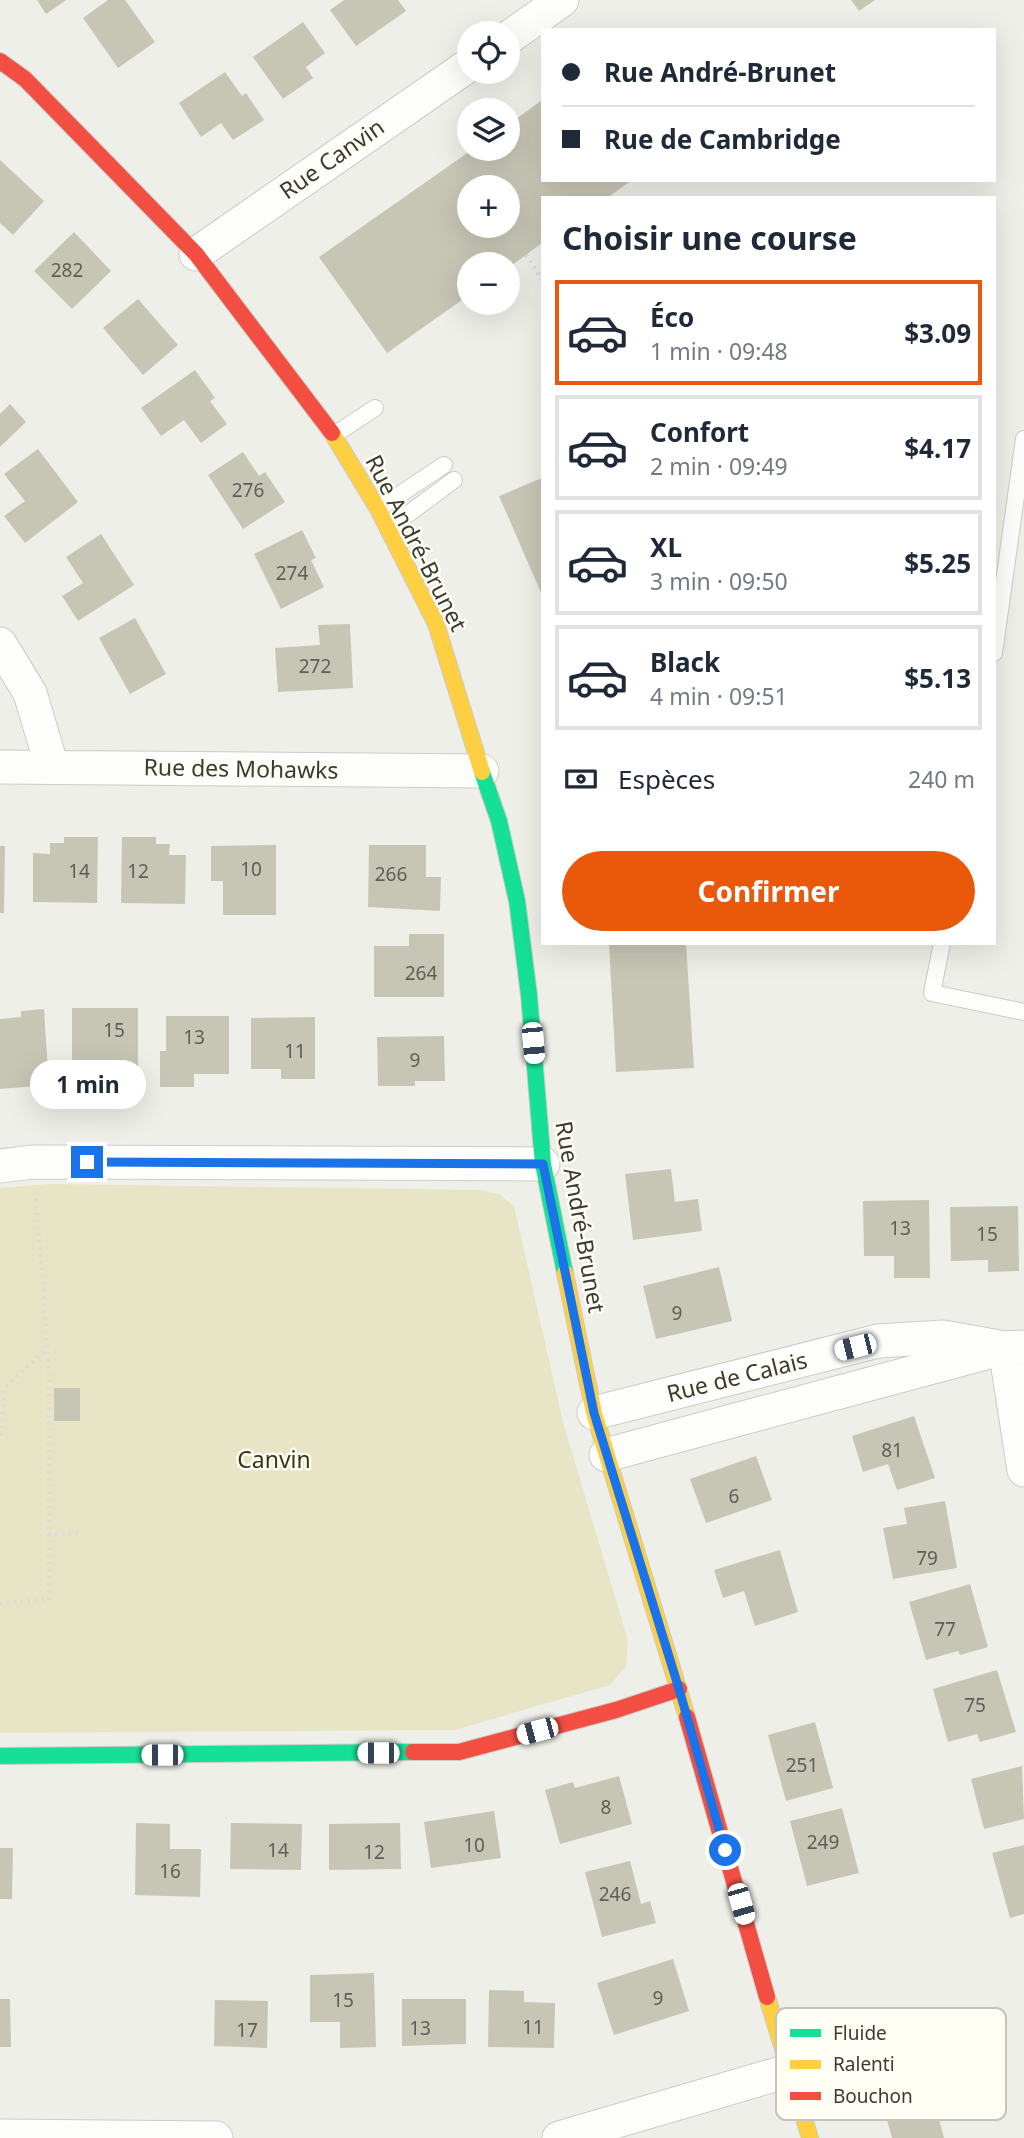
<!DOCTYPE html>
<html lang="fr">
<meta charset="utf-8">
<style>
body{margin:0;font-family:"Noto Sans",sans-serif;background:#f2f2f3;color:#1f2937;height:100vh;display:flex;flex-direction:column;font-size:26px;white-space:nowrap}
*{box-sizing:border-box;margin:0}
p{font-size:23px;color:#747a83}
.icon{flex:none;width:38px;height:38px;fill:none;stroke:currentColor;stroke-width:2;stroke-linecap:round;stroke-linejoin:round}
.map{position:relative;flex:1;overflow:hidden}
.drawer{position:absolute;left:541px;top:196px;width:455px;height:749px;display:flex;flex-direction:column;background:#fff;border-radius:0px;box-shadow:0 7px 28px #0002}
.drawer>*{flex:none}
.banner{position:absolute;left:541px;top:28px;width:455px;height:154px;border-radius:0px;box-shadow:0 7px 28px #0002;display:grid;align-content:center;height:154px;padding:0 21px;background:#fff}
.buttons{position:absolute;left:457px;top:21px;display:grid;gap:14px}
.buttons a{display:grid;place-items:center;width:63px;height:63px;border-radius:50%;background:#fff;box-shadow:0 7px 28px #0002;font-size:35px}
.end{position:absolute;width:32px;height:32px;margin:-16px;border:9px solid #1a73e8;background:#fff;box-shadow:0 0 0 4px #fff}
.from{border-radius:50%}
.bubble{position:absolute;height:49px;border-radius:24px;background:#fff;box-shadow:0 7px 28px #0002;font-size:23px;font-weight:700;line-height:49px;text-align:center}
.car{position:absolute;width:21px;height:42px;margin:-21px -10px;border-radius:9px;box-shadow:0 0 5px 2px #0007;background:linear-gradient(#fff 24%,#345 0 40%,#fff 0 76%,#345 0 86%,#fff 0)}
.banner b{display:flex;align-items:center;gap:24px;height:66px;font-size:26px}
.banner b+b{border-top:2px solid #e0e1e3}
.banner i{width:18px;height:18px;background:#1f2937}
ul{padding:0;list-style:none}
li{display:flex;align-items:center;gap:21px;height:105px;margin:0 14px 10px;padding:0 7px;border:4px solid #e0e1e3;border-radius:0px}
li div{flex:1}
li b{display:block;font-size:26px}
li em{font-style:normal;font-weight:700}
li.selected{border-color:#ea580c}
li>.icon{width:63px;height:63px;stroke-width:1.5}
h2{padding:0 21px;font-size:32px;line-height:84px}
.pay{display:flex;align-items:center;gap:18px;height:77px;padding:0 21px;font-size:26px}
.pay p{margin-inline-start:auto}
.cta{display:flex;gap:14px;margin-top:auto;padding:14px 21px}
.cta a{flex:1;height:80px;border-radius:42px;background:#ea580c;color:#fff;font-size:28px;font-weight:700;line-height:80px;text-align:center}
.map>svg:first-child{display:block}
.green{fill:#e7e5c5}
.building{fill:#c7c6b5;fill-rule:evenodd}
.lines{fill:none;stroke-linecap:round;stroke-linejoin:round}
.lane-casing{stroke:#ccccc7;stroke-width:18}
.street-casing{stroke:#ccccc7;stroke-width:35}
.fast-casing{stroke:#ccccc7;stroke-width:18}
.slow-casing{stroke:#ccccc7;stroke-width:18}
.jam-casing{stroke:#ccccc7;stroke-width:18}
.path{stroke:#dbdbd9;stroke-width:4.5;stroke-dasharray:2 5;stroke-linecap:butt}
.lane{stroke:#fdfdfc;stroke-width:16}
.street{stroke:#fdfdfc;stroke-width:33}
.fast{stroke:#16e098;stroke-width:16}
.slow{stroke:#ffcf43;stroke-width:16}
.jam{stroke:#f24e42;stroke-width:16}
.route{stroke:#1a73e8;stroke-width:9}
.labels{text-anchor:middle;stroke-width:5;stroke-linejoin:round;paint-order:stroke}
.number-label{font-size:19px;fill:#5e5e56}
.street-label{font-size:23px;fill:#3b3b36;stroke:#fffef5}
.park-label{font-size:23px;fill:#393616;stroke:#fffef5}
.key{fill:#fffef5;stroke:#c4c4bc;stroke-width:2}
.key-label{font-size:19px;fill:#3b3b36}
</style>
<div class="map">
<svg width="1024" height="2138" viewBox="0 0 1024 2138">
<rect width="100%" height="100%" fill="#efefe9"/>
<!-- green -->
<path class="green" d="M49,1184L481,1190L499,1194L514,1206L563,1422L628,1641L626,1666L610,1685L455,1730L0,1733V1188Z"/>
<!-- building -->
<path class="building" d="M37,0H66L46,14Z
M108,0H125L155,42L118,68L83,18Z
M344,0H398L406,11L356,46L330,10Z
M851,0H875L859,11Z
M303,22L325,53L306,67L313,78L283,99L253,57Z
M225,72L242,96L246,93L264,120L233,140L221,123L201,137L179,103Z
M542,100V180H632L607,198H542V243L508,268V264H469V295L387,353L319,257L473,149H508V125ZM469,187H508V226H469Z
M0,160L44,201L13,235L0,223Z
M74,232L111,271L72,309L34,271Z
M138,299L178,345L143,375L103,328Z
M195,370L215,398L210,401L227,424L201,443L184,420L161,436L141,408Z
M10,404L26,422L0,447V414Z
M38,449L78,502L25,543L4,516L25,501L4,474Z
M243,452L259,476L265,472L285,502L243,529L208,475Z
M542,478V595L499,496Z
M302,530L316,558L311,560L324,587L281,609L254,554Z
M101,534L134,585L78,621L62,596L83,583L66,557Z
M135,618L166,674L130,694L99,638Z
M350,624L353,688L278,692L275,648L320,645L318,625Z
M64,837H98L97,903L33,902V853L50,854V843H64Z
M122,837H156V844H170L169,855H186L185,904L121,903Z
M276,845V915H223V881H211V846Z
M369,845H426V877H441L440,911L368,907Z
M0,846H5L4,913H0Z
M409,934H444V997H374V946H409Z
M609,943H686L694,1068L616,1072Z
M72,1008H138V1085H104V1067H72Z
M44,1009L49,1085L0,1089V1019L21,1017V1011Z
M166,1016H229V1074H194V1087H160V1051H166Z
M315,1017V1079H281V1069H251V1018Z
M444,1036L445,1081H415V1086H378L377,1037Z
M671,1169L675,1202L698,1199L702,1231L633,1240L625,1174Z
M929,1200L930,1278H894V1256H864L863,1201Z
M1018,1206L1019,1271L988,1272V1260L951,1261L950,1207Z
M719,1267L732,1321L656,1339L643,1286Z
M54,1388H80V1421H54Z
M914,1416L935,1478L897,1490L888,1464L863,1472L852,1436Z
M756,1456L772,1500L706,1523L690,1479Z
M945,1501L957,1568L893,1579L883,1528L907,1524L904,1508Z
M780,1550L798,1612L755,1626L744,1591L723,1598L714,1570Z
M970,1584L988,1647L960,1655L958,1651L926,1660L909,1602Z
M997,1670L1016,1732L980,1742L977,1734L948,1742L933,1689Z
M815,1722L833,1788L786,1801L768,1735Z
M1022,1766L1024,1819L984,1829L971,1779Z
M619,1776L632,1824L560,1844L545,1790L573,1782L575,1788Z
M842,1808L859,1873L807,1886L790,1821Z
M494,1811L501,1858L431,1868L424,1822Z
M136,1823L170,1824V1849H201L200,1897L135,1895Z
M231,1823L302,1824L301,1870L230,1869Z
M400,1823L401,1869L329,1870V1824Z
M1024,1845V1914L1010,1918L992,1853Z
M0,1848H13L12,1899H0Z
M630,1861L641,1904L650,1901L656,1923L602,1937L585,1872Z
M673,1959L689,2011L614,2035L597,1983Z
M374,1973L376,2047L340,2048V2022H310V1975Z
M489,1990L524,1991V2002L555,2003L554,2048L488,2047Z
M0,1999H10L11,2047H0Z
M402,1999H466V2044L402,2046Z
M215,2000L268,2001L267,2048L214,2046Z
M938,2071L945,2098L934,2100L944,2138H892L878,2087Z"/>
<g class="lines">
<!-- lane casing -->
<g class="lane-casing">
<path id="lane" d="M334,435L375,408
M378,509L444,465
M388,529L454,480
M994,653L1024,439
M942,943L932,993L1024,1012"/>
</g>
<!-- street casing -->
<g class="street-casing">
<path id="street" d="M508,38L562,0
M196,254L469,65
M0,644L30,693L52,767
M0,767L482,771
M0,1166L33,1162L543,1164
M1005,1348L1024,1470
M594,1413L878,1341L943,1337L1005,1348L1024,1347
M606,1455L996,1350
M0,2136L216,2138
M559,2138L788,2071"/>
</g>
<!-- fast casing -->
<g class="fast-casing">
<path id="fast" d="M482,772L499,821L517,901L529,995L543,1164L565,1273
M0,1756L413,1752"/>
</g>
<!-- slow casing -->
<g class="slow-casing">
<path id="slow" d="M332,433L378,509L436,624L482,772
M565,1273L594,1413L687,1717
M767,1997L810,2138"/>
</g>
<!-- jam casing -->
<g class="jam-casing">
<path id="jam" d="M0,61L25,79L196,254L332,433
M687,1717L767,1997
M413,1752H459L616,1710L679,1689"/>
</g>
<!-- path -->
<path class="path" d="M526,255L542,279
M0,1435L6,1387L47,1349
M48,1534L83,1533
M0,1603L49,1599V1372L36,1194"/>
<!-- lane -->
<use href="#lane" class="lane"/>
<!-- street -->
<use href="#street" class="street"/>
<!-- fast -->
<use href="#fast" class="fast"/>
<!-- slow -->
<use href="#slow" class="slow"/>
<!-- jam -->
<use href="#jam" class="jam"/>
</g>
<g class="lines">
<!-- route -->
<path class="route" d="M87,1162L543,1164L594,1413L679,1689L725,1850"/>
</g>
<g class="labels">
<!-- number labels -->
<g class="number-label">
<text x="67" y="277">282</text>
<text x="248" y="497">276</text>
<text x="292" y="580">274</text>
<text x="315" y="673">272</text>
<text x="251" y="876">10</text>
<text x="79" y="878">14</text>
<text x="138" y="878">12</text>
<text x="391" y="881">266</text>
<text x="421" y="980">264</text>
<text x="114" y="1037">15</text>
<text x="194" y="1044">13</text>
<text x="295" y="1058">11</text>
<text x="415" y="1067">9</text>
<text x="900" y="1235">13</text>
<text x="987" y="1241">15</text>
<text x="677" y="1320">9</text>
<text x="892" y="1457">81</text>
<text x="734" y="1503">6</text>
<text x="927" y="1565">79</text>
<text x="945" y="1636">77</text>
<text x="975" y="1712">75</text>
<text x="802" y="1772">251</text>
<text x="606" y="1814">8</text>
<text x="823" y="1849">249</text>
<text x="474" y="1852">10</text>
<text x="278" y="1857">14</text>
<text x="374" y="1859">12</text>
<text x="170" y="1878">16</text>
<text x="615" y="1901">246</text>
<text x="658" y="2005">9</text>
<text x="343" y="2007">15</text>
<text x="533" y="2034">11</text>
<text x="420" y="2035">13</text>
<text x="247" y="2037">17</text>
</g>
<!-- street labels -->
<g class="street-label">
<text transform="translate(332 159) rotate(-35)" y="8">Rue Canvin</text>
<text transform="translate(416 543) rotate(63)" y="8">Rue André-Brunet</text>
<text transform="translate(241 769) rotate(1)" y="8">Rue des Mohawks</text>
<text transform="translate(580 1217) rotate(80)" y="8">Rue André-Brunet</text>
<text transform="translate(737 1377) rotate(-14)" y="8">Rue de Calais</text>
</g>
<!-- park labels -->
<g class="park-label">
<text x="274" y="1468">Canvin</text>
</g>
</g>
<!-- legend -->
<rect x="776" y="2008" width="230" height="112" rx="10" class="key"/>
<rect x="790" y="2029" width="31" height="8" fill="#16e098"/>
<rect x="790" y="2060" width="31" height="9" fill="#ffcf43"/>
<rect x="790" y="2092" width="31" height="8" fill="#f24e42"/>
<g class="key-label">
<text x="833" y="2040">Fluide</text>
<text x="833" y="2071">Ralenti</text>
<text x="833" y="2103">Bouchon</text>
</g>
</svg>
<div class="buttons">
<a><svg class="icon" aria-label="locate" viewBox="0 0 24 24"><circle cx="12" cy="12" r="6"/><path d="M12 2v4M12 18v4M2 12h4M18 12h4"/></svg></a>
<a><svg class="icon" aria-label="layers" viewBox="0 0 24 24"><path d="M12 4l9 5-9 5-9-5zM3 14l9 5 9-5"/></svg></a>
<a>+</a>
<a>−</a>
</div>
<i class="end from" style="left:725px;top:1850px"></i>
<i class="end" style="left:87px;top:1162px"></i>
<div class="bubble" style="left:30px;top:1060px;width:116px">1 min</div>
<i class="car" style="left:533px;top:1043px;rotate:175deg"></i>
<i class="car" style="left:855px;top:1347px;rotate:256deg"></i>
<i class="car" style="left:537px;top:1731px;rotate:255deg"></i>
<i class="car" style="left:378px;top:1753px;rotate:270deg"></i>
<i class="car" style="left:162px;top:1755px;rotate:270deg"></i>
<i class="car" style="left:741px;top:1904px;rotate:164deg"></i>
<div class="banner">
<b><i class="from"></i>Rue André-Brunet</b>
<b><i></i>Rue de Cambridge</b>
</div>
<section class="drawer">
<h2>Choisir une course</h2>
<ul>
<li class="selected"><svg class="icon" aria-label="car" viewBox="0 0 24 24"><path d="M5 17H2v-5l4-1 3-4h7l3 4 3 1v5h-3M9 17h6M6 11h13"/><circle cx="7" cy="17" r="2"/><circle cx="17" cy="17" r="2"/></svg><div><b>Éco</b><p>1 min · 09:48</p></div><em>$3.09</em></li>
<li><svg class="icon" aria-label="car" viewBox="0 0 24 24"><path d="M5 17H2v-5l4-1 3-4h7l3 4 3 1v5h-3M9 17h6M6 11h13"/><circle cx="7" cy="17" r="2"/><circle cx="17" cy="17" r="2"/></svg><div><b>Confort</b><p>2 min · 09:49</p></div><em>$4.17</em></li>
<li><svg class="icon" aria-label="car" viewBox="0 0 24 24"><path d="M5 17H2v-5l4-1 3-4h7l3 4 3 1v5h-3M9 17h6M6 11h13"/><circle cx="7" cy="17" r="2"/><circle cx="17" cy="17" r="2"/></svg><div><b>XL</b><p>3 min · 09:50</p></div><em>$5.25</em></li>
<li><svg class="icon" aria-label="car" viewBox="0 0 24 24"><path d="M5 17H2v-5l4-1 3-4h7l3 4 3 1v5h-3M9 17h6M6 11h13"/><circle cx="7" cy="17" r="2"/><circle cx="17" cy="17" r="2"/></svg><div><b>Black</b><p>4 min · 09:51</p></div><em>$5.13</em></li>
</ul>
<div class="pay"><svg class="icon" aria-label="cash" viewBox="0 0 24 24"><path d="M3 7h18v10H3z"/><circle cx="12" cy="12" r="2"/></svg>Espèces<p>240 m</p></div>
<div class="cta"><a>Confirmer</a></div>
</section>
</div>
